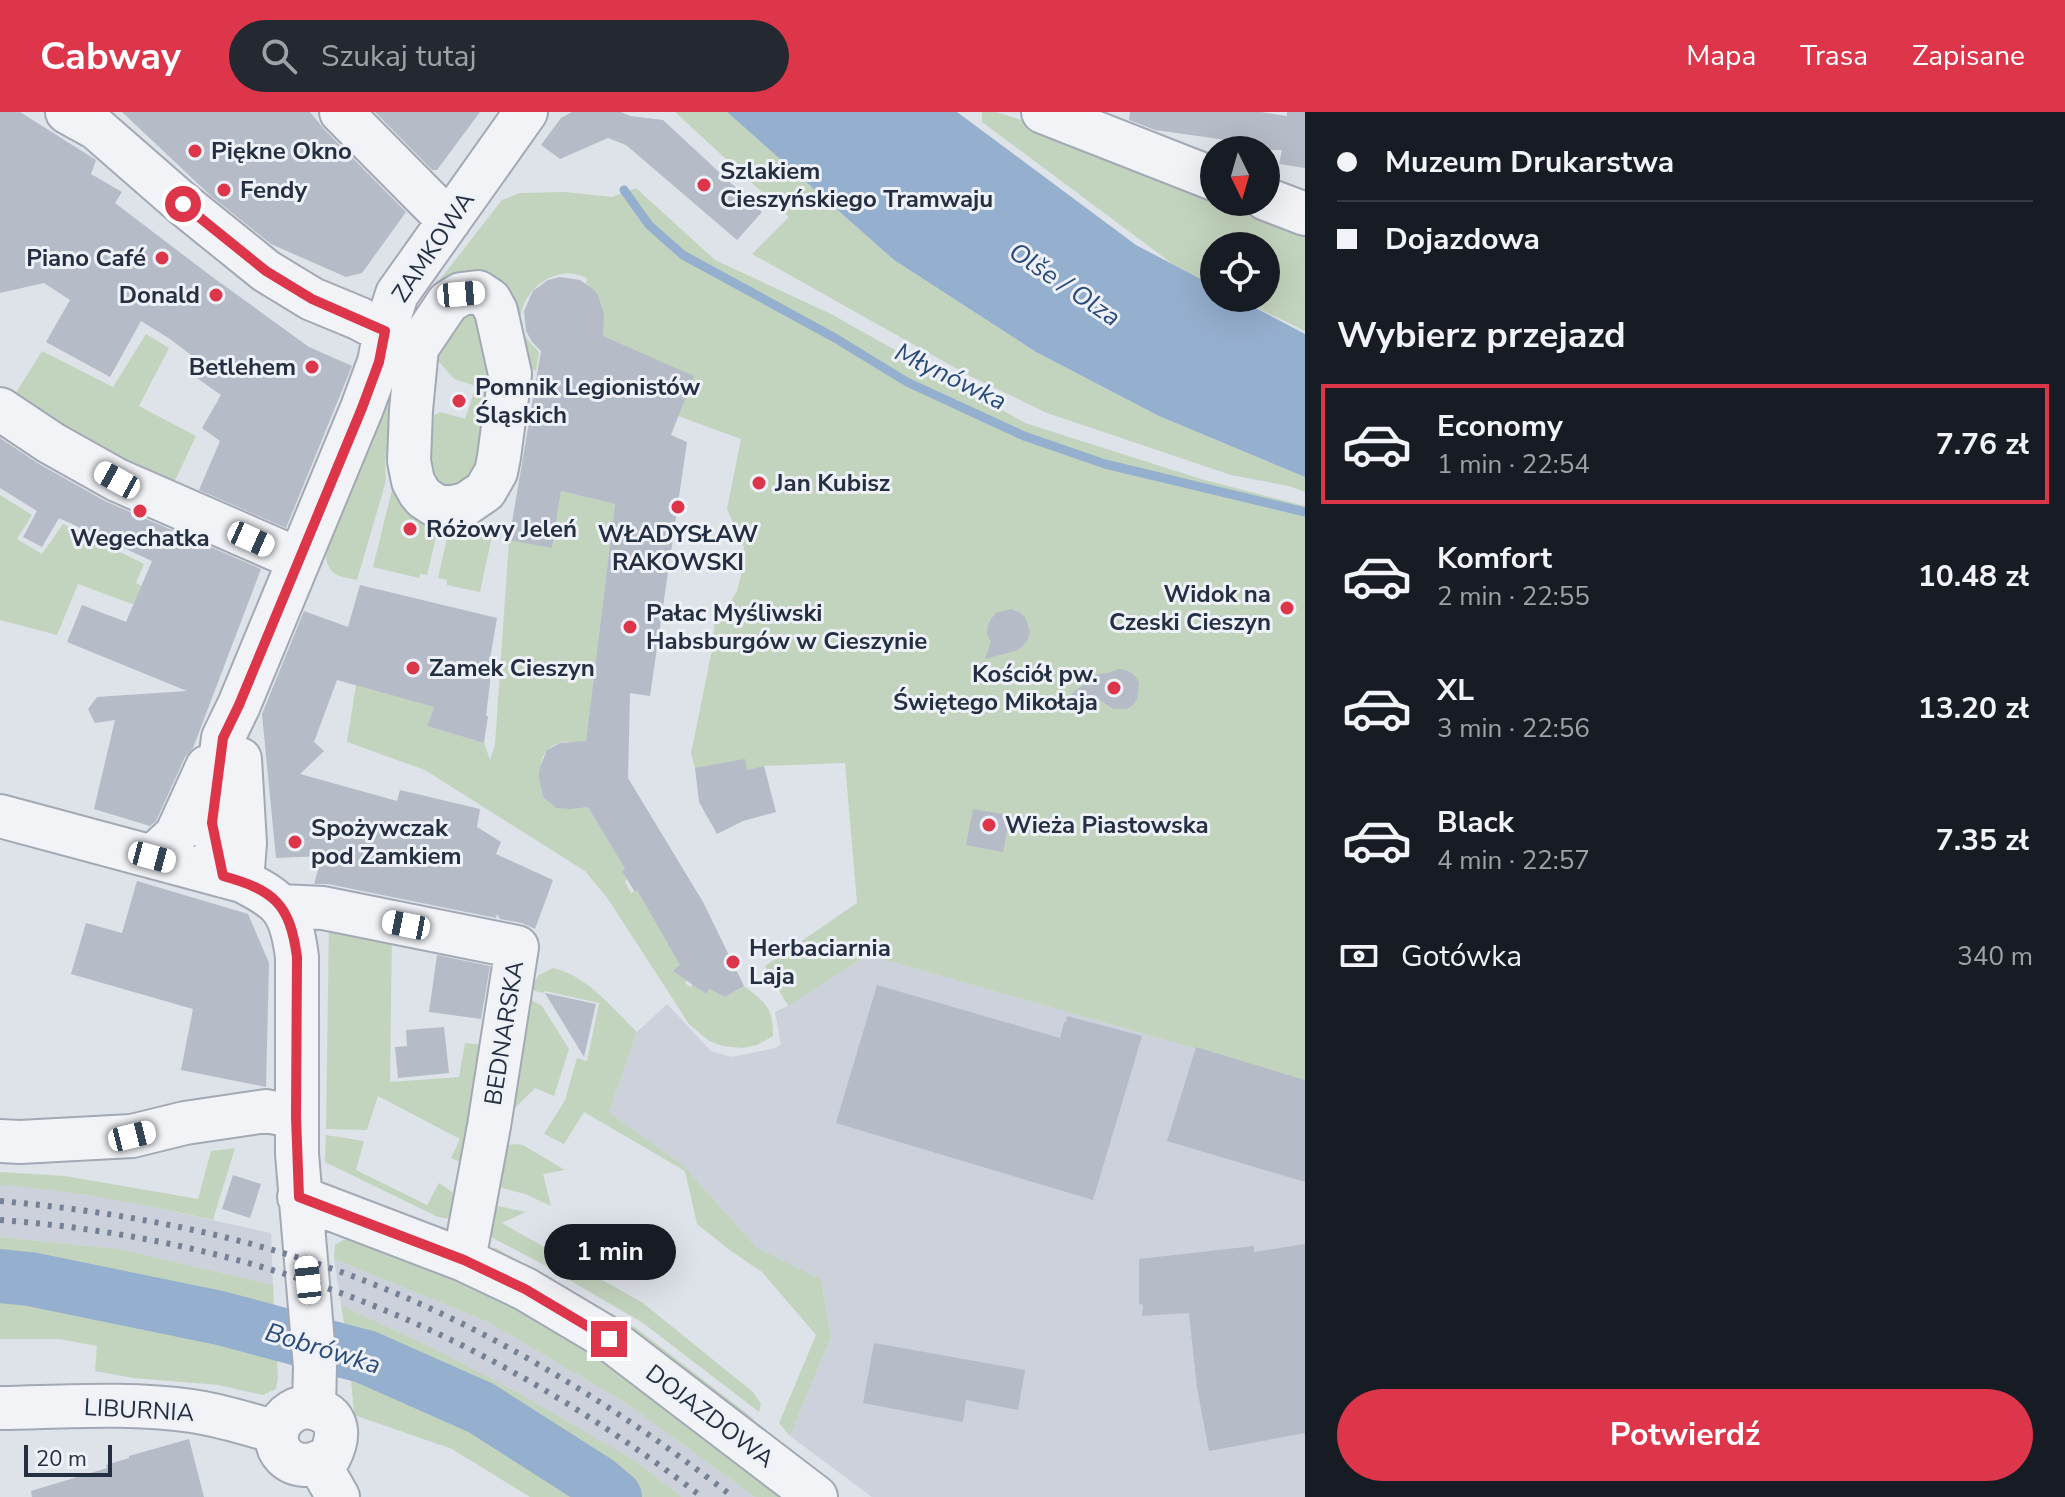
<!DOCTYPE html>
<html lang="pl">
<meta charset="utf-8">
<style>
body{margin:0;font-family:"Nunito Sans",sans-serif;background:#242831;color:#f1f3f6;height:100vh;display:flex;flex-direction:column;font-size:30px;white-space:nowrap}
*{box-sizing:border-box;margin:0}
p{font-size:26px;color:#9ea1a6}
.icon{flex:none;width:44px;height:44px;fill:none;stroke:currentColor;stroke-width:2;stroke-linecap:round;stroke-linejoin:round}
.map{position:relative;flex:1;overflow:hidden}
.panel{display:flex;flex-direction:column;background:#171b24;width:760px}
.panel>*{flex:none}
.hud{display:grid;align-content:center;height:176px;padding:0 32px;background:#171b24}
.needle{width:52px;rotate:175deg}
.buttons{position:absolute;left:1200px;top:24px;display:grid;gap:16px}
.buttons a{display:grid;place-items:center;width:80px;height:80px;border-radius:50%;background:#171b24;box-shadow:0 8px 32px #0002;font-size:40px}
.scale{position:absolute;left:24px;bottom:20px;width:88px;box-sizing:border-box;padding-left:8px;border:4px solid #252f42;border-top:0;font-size:22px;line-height:28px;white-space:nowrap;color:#252f42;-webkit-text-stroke:6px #eef1f7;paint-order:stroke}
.end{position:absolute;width:36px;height:36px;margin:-18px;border:10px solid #dd3549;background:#fff;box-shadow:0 0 0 4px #fff}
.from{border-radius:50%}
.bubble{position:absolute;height:56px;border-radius:28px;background:#171b24;box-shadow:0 8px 32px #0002;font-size:26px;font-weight:700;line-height:56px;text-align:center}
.car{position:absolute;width:24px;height:48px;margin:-24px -12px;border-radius:10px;box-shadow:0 0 6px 2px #0007;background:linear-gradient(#fff 24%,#345 0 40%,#fff 0 76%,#345 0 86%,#fff 0)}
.hud b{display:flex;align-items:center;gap:28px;height:76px;font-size:30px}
.hud b+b{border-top:2px solid #363941}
.hud i{width:20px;height:20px;background:#f1f3f6}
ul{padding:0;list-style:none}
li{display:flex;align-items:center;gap:24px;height:120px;margin:0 16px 12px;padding:0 16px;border:4px solid transparent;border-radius:0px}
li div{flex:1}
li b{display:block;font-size:30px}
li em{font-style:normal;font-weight:700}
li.active{border-color:#dd3549}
li>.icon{width:72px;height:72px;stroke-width:1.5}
h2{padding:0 32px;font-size:36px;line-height:96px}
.pay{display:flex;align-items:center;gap:20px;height:88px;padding:0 32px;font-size:30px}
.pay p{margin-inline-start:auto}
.cta{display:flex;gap:16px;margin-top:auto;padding:16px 32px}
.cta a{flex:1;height:92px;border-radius:48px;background:#dd3549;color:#fff;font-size:32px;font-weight:700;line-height:92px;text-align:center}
header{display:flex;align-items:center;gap:48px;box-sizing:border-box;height:112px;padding:0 40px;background:#dd3549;color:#fff}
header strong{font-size:38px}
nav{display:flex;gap:44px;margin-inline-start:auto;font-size:28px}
.search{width:560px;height:72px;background:#242831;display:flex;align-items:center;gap:20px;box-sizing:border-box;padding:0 28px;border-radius:44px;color:#9ea1a6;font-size:30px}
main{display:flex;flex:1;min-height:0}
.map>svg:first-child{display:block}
.built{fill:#ccd1dc}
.green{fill:#c3d4be}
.water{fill:#95afce}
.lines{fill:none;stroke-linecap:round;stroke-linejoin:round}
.stream{stroke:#95afce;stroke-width:9}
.river{stroke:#95afce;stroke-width:54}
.building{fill:#b5bbc7}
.minor-casing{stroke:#a3a9b4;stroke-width:46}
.minor{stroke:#f1f3f7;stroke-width:42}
.rail{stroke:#768195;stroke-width:6;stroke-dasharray:4 8;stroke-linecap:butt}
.route{stroke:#dd3549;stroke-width:10}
.poi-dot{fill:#dd3549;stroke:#eef1f7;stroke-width:3}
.labels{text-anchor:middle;stroke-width:6;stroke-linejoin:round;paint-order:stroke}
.poi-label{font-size:24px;font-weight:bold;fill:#252f42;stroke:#eef1f7;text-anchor:start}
.street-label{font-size:24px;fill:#252f42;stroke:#eef1f7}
.water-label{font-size:26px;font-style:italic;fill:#2b4c7a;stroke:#eef1f7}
</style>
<header>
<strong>Cabway</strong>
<div class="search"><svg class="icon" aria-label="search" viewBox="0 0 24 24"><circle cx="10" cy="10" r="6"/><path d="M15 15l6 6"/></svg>Szukaj tutaj</div>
<nav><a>Mapa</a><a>Trasa</a><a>Zapisane</a></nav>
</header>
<main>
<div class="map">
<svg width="1305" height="1385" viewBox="0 0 1305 1385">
<rect width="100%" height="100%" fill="#dee2e9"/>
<!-- built -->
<path class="built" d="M868,843L1305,968V1385H872L790,1324L831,1225L821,1167L756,1135L684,1054L609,1000L637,920L667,892L711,939L731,945L776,936L781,932L775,900L788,894Z
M0,1073L43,1076L134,1091L271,1121L273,1173L119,1137L0,1125Z
M334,1147L488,1210L624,1290L755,1385H682L637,1350L433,1236L341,1193Z"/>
<!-- green -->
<path class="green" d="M675,0H727L894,148L1036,240L1159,304L1305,365V380L1289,374L1231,363L1047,301L968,263L752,142L789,105Z
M982,0H996L1040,14L1214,84V90H1229L1305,118V219L1237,186H1266V134H1214V174L1174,153L982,10Z
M636,76L715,148L831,202L1025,311L1201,367L1305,394V968L868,843L788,894L765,854L857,791L845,651L765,654L747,658L695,656L691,641L713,533L715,504L726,497L737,479L743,455L744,435L727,397L741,327L678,304L600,223C607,203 603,185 586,171L587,166C578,163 571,160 562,162C537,166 513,194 523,220C525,227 534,234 539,240L536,259L525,253L507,189L434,193L424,188L502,88L520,81L565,80L612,85Z
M473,194L494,223L484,339L462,380L433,373L424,308L441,300L465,307L476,274L454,267L435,245L436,227Z
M146,222L169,236L139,294L196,324L171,377L9,292L42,239L113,275Z
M394,262V317L385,348L386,369L357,468C336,464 328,463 325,440Z
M393,374L428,412L438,417L427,463L420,462L419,466L373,455Z
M561,379L615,392L586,629C577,632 568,628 559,631C535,639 539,665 543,685L556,696L588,695L625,757L627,767L625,770L631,781L637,778L688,866L685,871L690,875L694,870L701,874L700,878L705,882L709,877L725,885L744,874C766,891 773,895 773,924L757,933L742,936L723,934L709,929L689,912L608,787L585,759L425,658L347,630L356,573L434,595L427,614L484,631L490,648L495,633L509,428L552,435Z
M0,383L32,403L17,427L42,442L63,412L144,452L136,471L158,482L151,499L78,472L57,523L0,508Z
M462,408L494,415L480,480L447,473V468L438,466L449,417L459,419Z
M329,808L392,817L390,970L459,965L465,931L485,933L467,1048L460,1050L451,1046L460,1027L378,984L367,1018L326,1017Z
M553,856C588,864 612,896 637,920L609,1000L684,1054L756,1135L821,1167L831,1225L790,1324L779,1311L816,1223L762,1160L731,1139L697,1112L685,1059L584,1000L564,1032L544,1022L565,988L577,946L587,949L599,891L545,879L542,881L529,877L539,863Z
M526,885L542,894L569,937L554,984L535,976L508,1003Z
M326,1023L364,1029L356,1058L427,1093L439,1071L455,1082L456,1108L438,1105L325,1050Z
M515,1032L523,1033L565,1058L543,1062L551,1094L525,1082L502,1076L493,1071L503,1034Z
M235,1036L213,1108C142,1092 72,1078 0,1073V1060L65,1064L198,1087L211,1039Z
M498,1094L526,1100L502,1111L643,1191L753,1280L761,1292L759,1300L643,1211L535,1148L487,1123L488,1099Z
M0,1125L119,1137L273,1173L278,1266L276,1277L263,1283L218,1273L134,1266L95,1259L97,1234L59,1227H0Z
M356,1127L516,1187L616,1248L794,1385H755L624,1290L488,1210L334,1147L335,1133L343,1128Z
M496,1136L636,1216L754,1307L738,1309L489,1137Z
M341,1193L433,1236L520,1282L637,1350L682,1385H638L570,1334L463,1274L347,1228Z
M350,1254L469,1301L587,1385H530L452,1337L354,1303Z"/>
<!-- water -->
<path class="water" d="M727,0H957L1136,133L1214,174V186H1237L1305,222V365L1159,304L1036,240L894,148Z"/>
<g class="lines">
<!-- stream -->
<path class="stream" d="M624,78L649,113L683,143L835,226L907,270L1024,324L1105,352L1305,400"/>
<!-- river -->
<path class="river" d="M0,1164L30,1167L220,1206L366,1245L481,1296L597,1370L615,1385"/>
</g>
<!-- building -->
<path class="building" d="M0,0H20L96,48L91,62L122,80L115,91L211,164L309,235L352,254L286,416L199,378L220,329L202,316L221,283L187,259L195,246L170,227L141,209L110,265L46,230L70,188L44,171L0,181Z
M122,0H310L324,17L406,100L362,161L346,165L271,132L211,84Z
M375,0H480L437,58H432Z
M572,0H621L630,4L663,8L762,100L737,128L626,33L608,26L560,47L541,33L561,6Z
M1130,0H1261L1287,4V0H1305V56L1279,52L1282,38H1245L1246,35L1225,31L1226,28L1155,18L1129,8Z
M560,165L580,168L592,176L598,183L604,202L603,224L694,264L671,323L687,330L650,584L630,581L628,666L703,790L744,874L725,885L709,877L706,882L673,859L680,853L637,778L635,780L622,759L625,757L588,695L570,697L556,696L543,685L539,665L540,655L547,638L560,631L586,629L615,392L561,379L552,436L509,428L541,239L532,230L526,219L524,199L533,179L548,168Z
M0,326L39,352L105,389L261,457L193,636L185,645L156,709L150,714L94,697L115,608L95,611L88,597L97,585L187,579L67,530L82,493L126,510L152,449L59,406L42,435L23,425L37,399L0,376Z
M360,473L497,506L490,547V571L486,604H488L484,631L427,614L434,595L337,568L314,630L324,639L300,662L397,689L400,678L480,697L477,715L501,730L496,742L553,768L535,817L522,811L500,807L497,802L496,806L328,772H314L322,744L276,746L262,602L304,499L348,515Z
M1011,497L1019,500L1025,505L1030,519L1028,527L1024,533L1018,538L985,547L991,530L987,522L988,514L991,507L996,501Z
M1120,557L1128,559L1135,564L1139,571L1137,587L1132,594L1126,597H1113L1096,585L1069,584L1097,562L1107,561Z
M745,647L747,658L764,654L776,700L743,709L717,722L699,690L695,656Z
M973,697L1010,703L1003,740L966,733Z
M137,769L248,802L269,851L266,975L181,958L193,897L71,862L86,811L122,821Z
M437,843L490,854L481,907L429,900Z
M877,873L1060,926L1064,910H1066L1067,904L1142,924L1093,1088L836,1011Z
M545,881L596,892L584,945Z
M444,915L449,961L398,966L395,935L407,934L406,918Z
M1196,935L1305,968V1070L1167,1029Z
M233,1063L261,1072L250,1106L222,1097Z
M1305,1132V1321L1209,1339L1197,1276L1189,1201L1142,1204L1143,1193L1139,1192V1147L1254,1134V1140Z
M874,1231L1025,1258L1018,1298L966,1288L963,1310L863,1291Z
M189,1327L204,1385H32L31,1379L107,1356L106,1353L129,1346V1344Z"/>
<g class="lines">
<!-- minor casing -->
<g class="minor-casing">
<path id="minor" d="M67,0L96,16L183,92L266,159L312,187L358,206L408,232
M341,0L449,109
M1043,0L1214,67
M1266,87L1305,102
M478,180L490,188L496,199L510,262L499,345L496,360L485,379L466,392L448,396L435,393L424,386L419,380L413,369L409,349L411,298L417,236L448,190L461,182Z
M0,297L51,331L117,368L298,447
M240,647L245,731L242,769
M0,704L242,769C283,789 291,799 297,845V1042L315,1255L314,1295
M152,745L176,723L207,655
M223,764L212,711L223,626L239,593L362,296L379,250L385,219L397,182L526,0
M281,794L323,796L517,835L489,1014L464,1148
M0,1029L20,1030L132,1024L185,1011L266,999L296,1005
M299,1085L464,1148L525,1177L609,1227L816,1385
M304,1295C337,1297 343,1319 329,1346C322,1349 313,1353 305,1353C269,1351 266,1304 304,1295Z
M0,1296C63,1295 129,1290 192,1299C220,1303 248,1312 276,1320
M318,1350L338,1385"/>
</g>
<!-- minor -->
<use href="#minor" class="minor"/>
<!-- rail -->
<path class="rail" d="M0,1089C111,1099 222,1119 327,1155C475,1206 610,1289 733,1385
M0,1108C266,1128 491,1222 702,1385"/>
</g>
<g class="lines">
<!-- route -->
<path class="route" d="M183,92L266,159L312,187L385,219L379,250L362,296L239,593L223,626L212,711L223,764C274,778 290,792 297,845L296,1005L299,1085L464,1148L525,1177L609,1227"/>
</g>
<!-- markers -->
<g class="poi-dot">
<circle cx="195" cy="39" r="8"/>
<circle cx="704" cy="73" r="8"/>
<circle cx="224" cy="78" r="8"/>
<circle cx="162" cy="146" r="8"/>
<circle cx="216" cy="183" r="8"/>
<circle cx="312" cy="255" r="8"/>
<circle cx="459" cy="289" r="8"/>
<circle cx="759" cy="371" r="8"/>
<circle cx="678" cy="395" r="8"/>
<circle cx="140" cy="399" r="8"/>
<circle cx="410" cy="417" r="8"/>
<circle cx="1287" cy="496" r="8"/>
<circle cx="630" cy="515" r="8"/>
<circle cx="413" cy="556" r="8"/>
<circle cx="1114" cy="576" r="8"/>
<circle cx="989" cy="713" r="8"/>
<circle cx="295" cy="730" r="8"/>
<circle cx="733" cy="850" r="8"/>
</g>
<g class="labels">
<!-- poi labels -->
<g class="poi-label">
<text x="211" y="47">Piękne Okno</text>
<text x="720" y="67">Szlakiem<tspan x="720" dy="28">Cieszyńskiego Tramwaju</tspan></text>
<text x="240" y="86">Fendy</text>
<text x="146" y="154" text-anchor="end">Piano Café</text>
<text x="200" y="191" text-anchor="end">Donald</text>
<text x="296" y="263" text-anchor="end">Betlehem</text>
<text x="475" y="283">Pomnik Legionistów<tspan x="475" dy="28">Śląskich</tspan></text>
<text x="775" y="379">Jan Kubisz</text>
<text x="426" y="425">Różowy Jeleń</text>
<text x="678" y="430" text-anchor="middle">WŁADYSŁAW<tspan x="678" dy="28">RAKOWSKI</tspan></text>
<text x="140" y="434" text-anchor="middle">Wegechatka</text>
<text x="1271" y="490" text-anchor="end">Widok na<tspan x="1271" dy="28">Czeski Cieszyn</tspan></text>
<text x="646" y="509">Pałac Myśliwski<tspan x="646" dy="28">Habsburgów w Cieszynie</tspan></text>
<text x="429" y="564">Zamek Cieszyn</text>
<text x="1098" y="570" text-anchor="end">Kościół pw.<tspan x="1098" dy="28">Świętego Mikołaja</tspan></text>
<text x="1005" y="721">Wieża Piastowska</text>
<text x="311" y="724">Spożywczak<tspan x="311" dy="28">pod Zamkiem</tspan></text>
<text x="749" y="844">Herbaciarnia<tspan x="749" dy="28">Laja</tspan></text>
</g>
<!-- street labels -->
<g class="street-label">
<text transform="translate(433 135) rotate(-56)" y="8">ZAMKOWA</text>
<text transform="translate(504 921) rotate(-81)" y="8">BEDNARSKA</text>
<text transform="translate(139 1298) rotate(3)" y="8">LIBURNIA</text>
<text transform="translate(710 1304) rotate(37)" y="8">DOJAZDOWA</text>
</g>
<!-- water labels -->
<g class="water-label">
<text transform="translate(1065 172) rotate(34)" y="9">Olše / Olza</text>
<text transform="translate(951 264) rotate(26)" y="9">Młynówka</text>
<text transform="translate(323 1236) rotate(17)" y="9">Bobrówka</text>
</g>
</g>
</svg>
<div class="buttons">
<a><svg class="needle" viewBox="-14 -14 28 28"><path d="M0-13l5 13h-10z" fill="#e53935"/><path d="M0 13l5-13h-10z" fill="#9ea1a6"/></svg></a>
<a><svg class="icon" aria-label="locate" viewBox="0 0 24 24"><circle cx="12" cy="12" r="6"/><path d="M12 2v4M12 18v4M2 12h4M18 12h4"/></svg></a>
</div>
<div class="scale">20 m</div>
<i class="end from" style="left:183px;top:92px"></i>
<i class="end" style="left:609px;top:1227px"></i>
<div class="bubble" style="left:544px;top:1112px;width:132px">1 min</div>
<i class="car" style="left:461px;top:182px;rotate:85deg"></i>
<i class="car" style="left:117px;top:368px;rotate:299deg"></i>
<i class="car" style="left:251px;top:427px;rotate:114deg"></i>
<i class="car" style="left:152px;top:745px;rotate:105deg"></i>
<i class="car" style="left:406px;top:813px;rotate:281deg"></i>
<i class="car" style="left:132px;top:1024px;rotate:76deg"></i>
<i class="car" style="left:308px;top:1168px;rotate:354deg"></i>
</div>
<section class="panel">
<div class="hud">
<b><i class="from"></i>Muzeum Drukarstwa</b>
<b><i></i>Dojazdowa</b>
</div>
<h2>Wybierz przejazd</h2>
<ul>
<li class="active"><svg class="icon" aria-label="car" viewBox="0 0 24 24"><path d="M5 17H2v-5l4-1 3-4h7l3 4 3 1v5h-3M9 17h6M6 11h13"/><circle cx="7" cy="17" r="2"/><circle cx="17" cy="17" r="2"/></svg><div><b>Economy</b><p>1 min · 22:54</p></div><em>7.76 zł</em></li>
<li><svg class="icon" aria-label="car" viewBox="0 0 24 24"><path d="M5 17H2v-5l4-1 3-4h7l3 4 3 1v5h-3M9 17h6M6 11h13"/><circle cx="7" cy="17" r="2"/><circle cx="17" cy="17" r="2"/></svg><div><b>Komfort</b><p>2 min · 22:55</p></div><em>10.48 zł</em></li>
<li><svg class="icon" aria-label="car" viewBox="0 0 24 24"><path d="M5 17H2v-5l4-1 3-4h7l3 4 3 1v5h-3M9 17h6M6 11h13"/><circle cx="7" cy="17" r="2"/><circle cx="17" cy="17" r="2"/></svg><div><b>XL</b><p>3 min · 22:56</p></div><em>13.20 zł</em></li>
<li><svg class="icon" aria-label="car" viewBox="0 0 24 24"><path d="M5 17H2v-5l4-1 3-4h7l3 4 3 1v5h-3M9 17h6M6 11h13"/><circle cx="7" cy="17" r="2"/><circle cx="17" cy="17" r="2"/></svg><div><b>Black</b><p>4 min · 22:57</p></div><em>7.35 zł</em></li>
</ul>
<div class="pay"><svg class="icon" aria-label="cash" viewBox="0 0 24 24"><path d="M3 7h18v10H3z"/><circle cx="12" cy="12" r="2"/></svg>Gotówka<p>340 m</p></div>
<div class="cta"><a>Potwierdź</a></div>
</section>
</main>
